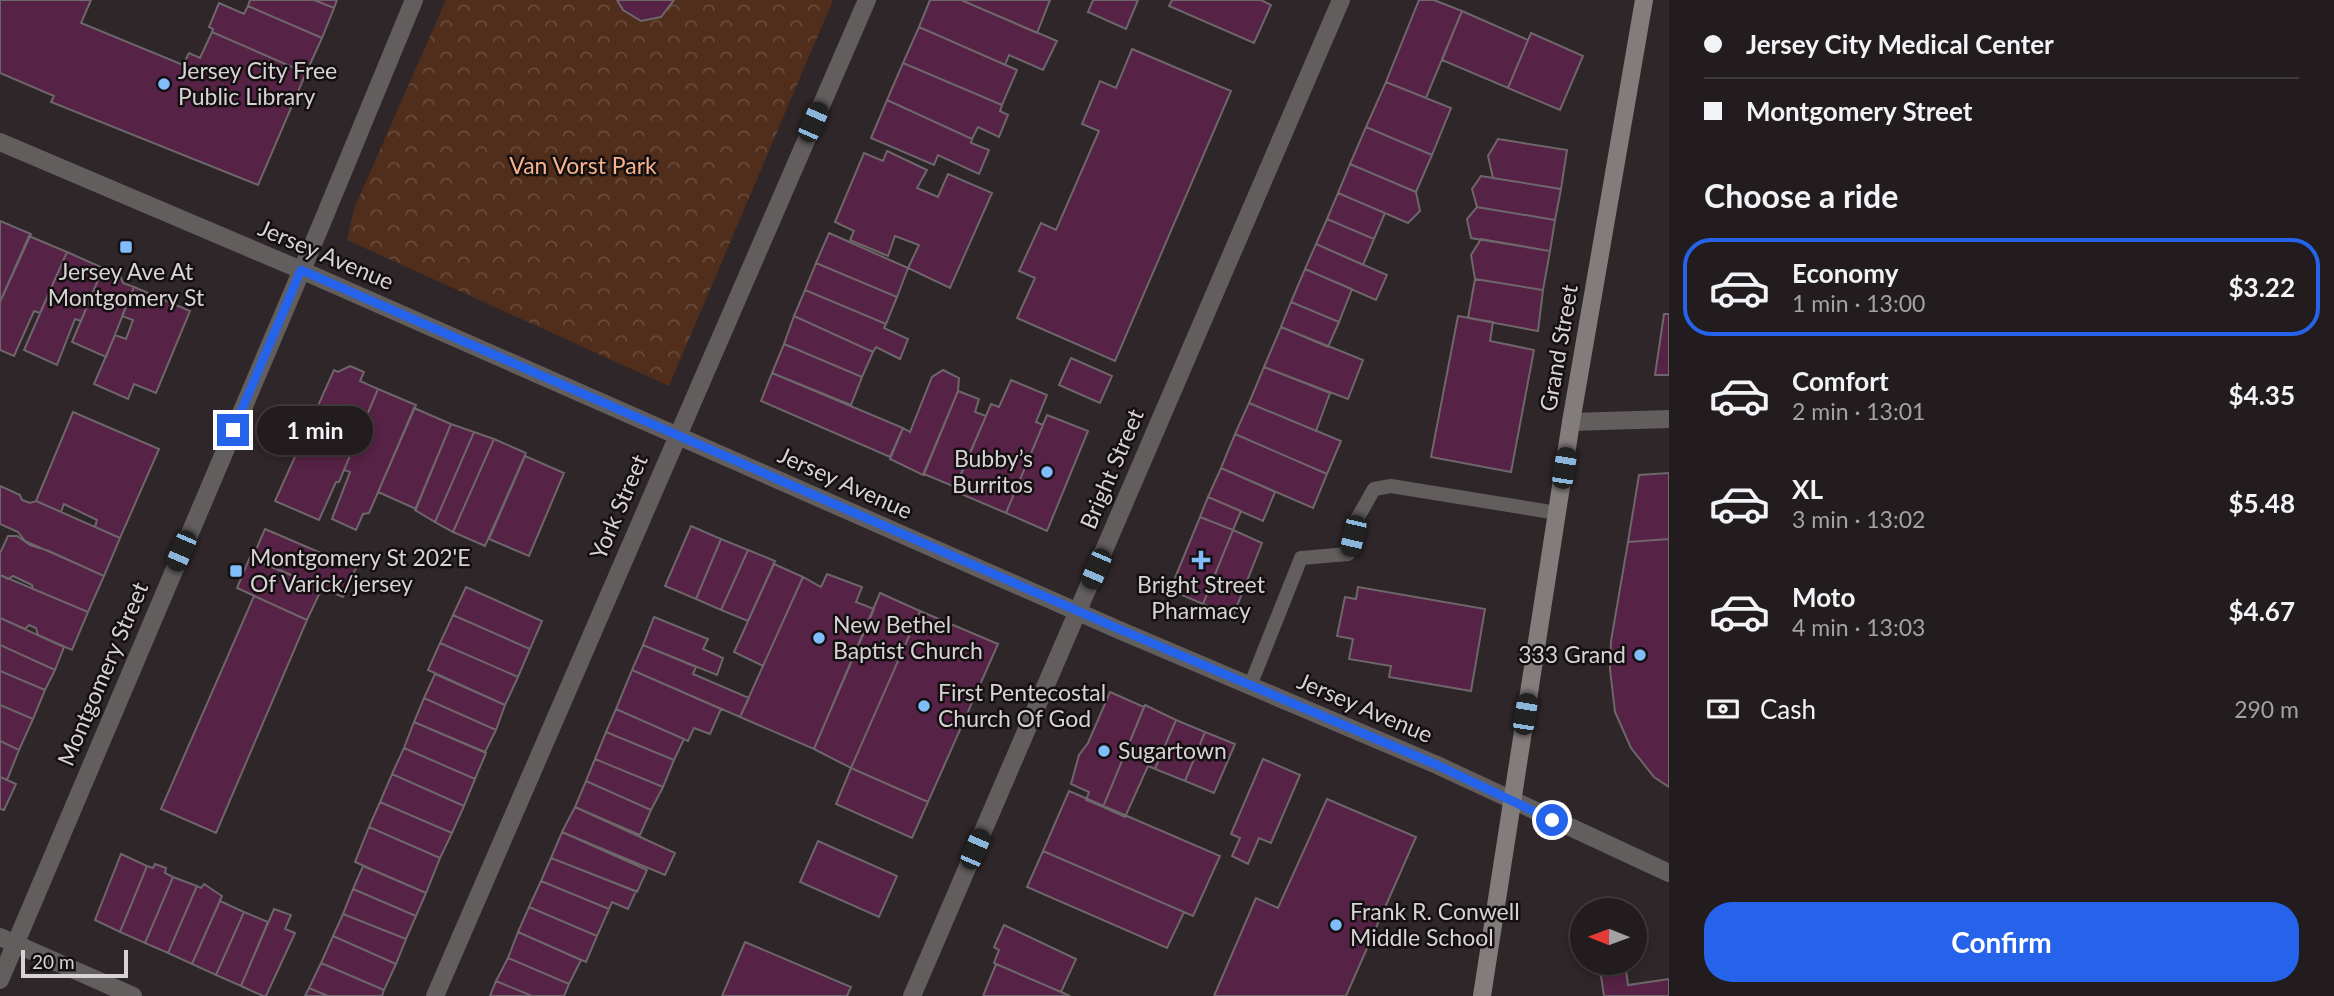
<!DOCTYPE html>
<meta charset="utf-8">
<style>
body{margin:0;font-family:Lato,sans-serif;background:#2a2527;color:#f1f3f6;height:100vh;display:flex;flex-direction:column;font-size:26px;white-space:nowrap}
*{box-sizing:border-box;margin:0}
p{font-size:23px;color:#a2a1a4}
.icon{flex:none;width:38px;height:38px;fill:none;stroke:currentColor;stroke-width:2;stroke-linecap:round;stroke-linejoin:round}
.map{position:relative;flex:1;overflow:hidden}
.panel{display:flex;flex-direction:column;background:#221c1e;width:665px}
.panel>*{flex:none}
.banner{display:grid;align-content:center;height:154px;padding:0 35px;background:#221c1e}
.needle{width:46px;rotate:271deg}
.fabs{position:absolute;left:1570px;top:898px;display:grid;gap:14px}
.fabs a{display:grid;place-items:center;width:77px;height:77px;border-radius:50%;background:#221c1e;box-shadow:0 4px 10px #0003,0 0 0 2px #3f3a3c;font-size:35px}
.scale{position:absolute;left:21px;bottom:18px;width:107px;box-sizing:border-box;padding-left:7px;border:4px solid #d7d2d3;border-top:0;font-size:19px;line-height:24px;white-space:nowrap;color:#d7d2d3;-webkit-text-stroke:5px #141011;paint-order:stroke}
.end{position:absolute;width:32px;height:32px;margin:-16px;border:9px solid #2563eb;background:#fff;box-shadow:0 0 0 4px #fff}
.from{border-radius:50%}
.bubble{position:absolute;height:49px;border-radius:24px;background:#221c1e;box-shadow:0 4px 10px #0003,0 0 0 2px #3f3a3c;font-size:23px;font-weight:700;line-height:49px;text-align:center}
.car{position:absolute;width:21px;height:42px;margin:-21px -10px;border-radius:9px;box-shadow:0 0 5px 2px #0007;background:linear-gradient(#222 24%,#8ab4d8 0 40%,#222 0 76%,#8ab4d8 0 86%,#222 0)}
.banner b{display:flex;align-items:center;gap:24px;height:66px;font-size:26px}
.banner b+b{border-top:2px solid #3f3a3c}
.banner i{width:18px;height:18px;background:#f1f3f6}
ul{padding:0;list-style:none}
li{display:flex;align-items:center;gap:21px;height:98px;margin:0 14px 10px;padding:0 21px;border:4px solid transparent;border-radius:28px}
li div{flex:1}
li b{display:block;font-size:26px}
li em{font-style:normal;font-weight:700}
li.current{border-color:#2563eb}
li>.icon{width:63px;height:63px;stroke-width:1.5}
h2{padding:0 35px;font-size:32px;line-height:84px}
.pay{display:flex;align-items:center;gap:18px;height:77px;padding:0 35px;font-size:26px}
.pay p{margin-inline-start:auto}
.action{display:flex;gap:14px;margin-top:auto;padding:14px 35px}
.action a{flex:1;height:80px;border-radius:28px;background:#2563eb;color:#fff;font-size:28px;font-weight:700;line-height:80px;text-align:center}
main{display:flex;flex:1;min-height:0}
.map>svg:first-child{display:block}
.park{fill:url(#park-crowns)}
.building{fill:#562245;stroke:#6d666a;stroke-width:2}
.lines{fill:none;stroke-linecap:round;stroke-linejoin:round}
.service{stroke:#625e5d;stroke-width:14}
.minor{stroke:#625e5d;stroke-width:18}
.tertiary{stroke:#625e5d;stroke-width:18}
.secondary{stroke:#827c7b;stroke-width:18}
.route{stroke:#2563eb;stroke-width:9}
.poi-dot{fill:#80bdfa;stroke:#141011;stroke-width:2.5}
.labels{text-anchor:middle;stroke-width:5;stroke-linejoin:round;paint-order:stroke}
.poi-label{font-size:23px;fill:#d7d2d3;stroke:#141011;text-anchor:start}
.park-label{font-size:23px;fill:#f8b38c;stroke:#141011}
.street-label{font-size:23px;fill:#d7d2d3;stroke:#141011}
</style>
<main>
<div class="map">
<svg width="1669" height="996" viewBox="0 0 1669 996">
<defs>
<pattern id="park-crowns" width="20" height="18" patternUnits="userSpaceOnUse" patternTransform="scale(1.75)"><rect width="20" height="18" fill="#502e1b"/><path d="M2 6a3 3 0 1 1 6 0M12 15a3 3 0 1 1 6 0" fill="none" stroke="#684b3b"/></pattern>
</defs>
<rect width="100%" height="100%" fill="#2e2628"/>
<!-- park -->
<path class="park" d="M446,0H833L669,386L347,240L354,209Z"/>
<!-- building -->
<path class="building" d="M0,0H91L81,23L183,65L189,53L200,58L212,32L306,73L258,185L51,102L54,96L0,73Z
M250,0H314L334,8L322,38L248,6Z
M314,0H337L334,8Z
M617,0H674L661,17L641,21L623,10Z
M930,0H961L1057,41L1043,70L1009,55L1005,65L919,27Z
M961,0H1050L1037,33Z
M1093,0H1138L1126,29L1088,12Z
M1172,0H1261L1271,5L1254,43L1169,6Z
M1419,0H1434L1462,11L1426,98L1386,82Z
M219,3L244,14L248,6L322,38L306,73L212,32L213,29L209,27Z
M1462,11L1528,40L1508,88L1442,60Z
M919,27L1017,70L1002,105L903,63Z
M1531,33L1583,56L1560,110L1508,88Z
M1132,49L1231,91L1115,361L1017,318L1035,278L1019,271L1041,223L1056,230L1099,131L1082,124L1100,81L1116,88Z
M903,63L1002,105L1000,111L1008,115L999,137L978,127L972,139L887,100Z
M1386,82L1451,108L1432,155L1366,127Z
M887,100L972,139L971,143L989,150L979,174L938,155L934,165L871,138Z
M1366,127L1432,155L1416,192L1350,164Z
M1498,139L1567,150L1561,189L1493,178L1488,156Z
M887,151L927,170L917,188L938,197L948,174L992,193L950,288L908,268L919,245L895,236L888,256L850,240L854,231L835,222L864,153L883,161Z
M1350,164L1416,192L1420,211L1408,223L1338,193Z
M1481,176L1561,189L1555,220L1477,207L1472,189Z
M1338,193L1385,213L1374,239L1327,219Z
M1477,207L1555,220L1550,251L1471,238L1467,219Z
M1327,219L1374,239L1363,265L1316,244Z
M0,221L31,234L0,302Z
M829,233L908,268L897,297L816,263Z
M29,236L67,252L40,313L34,311L14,356L0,350V302Z
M1481,239L1550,251L1543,290L1475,279L1471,255Z
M1316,244L1387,275L1376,300L1305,269Z
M67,252L103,268L81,321L75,319L57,365L24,350Z
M816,263L897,297L886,324L805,290Z
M1305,269L1352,289L1339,322L1291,302Z
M118,270L123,283L134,287L106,357L72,342L101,273Z
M1475,279L1543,290L1538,331L1468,318Z
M134,287L190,311L156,393L134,384L128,399L94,384L115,335L126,339L133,320L122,316Z
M805,290L886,324L884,328L908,339L900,359L876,347L873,352L794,316Z
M1291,302L1339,322L1328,347L1281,327Z
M1664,314H1669V375H1655Z
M794,316L873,352L862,377L784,344Z
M1458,316L1493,322L1490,341L1534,350L1511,472L1431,457Z
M1281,327L1363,360L1348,399L1264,367Z
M784,344L862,377L851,405L772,373Z
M1071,358L1112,376L1100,403L1059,385Z
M350,366L364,372L360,381L378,389L339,482H336L319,520L275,501L334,370L338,372Z
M1264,367L1330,393L1316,431L1249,403Z
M943,370L959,378L958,391L923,475L890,459L903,428L910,432L932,377Z
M772,373L903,428L890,457L761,401Z
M1011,380L1047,395L1036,422L1043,425L1006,513L954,491L991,404L999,407Z
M378,389L416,405L369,513L363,514L356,530L332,519L350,472L344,470Z
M958,391L979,399L975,412L986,416L955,487L924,474Z
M1249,403L1341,441L1327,474L1235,434Z
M414,408L451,424L416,509L378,492Z
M73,412L159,449L120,538L95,527L97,520L64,504L61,512L36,501Z
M1047,415L1088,431L1047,531L1006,513Z
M451,424L474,432L435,522L415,510Z
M474,432L494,439L453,532L435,522Z
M1235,434L1327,474L1313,508L1221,468Z
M494,439L526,453L485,546L453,532Z
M525,456L564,473L529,556L489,539Z
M1221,468L1275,492L1263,521L1208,497Z
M1669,473V539L1628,542L1639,475Z
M0,486L20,495L22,500L30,503L36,501L120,538L104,576L25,541L18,532L0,524Z
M1208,497L1241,511L1233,530L1200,517Z
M1200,517L1233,530L1203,604L1170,590Z
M691,526L721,539L696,599L665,586Z
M265,529L356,568L343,597L252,559Z
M1233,530L1262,543L1233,616L1203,604Z
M8,536H17L30,545L49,551L104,576L88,612L33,589L32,585L13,576L8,579L0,575V553Z
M721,539L748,550L721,610L696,599Z
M1669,539V787L1654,777L1631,748L1615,712L1610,669L1611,641L1628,542Z
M748,550L775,561L748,621L721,610Z
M250,557L322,588L307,620L237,588Z
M774,564L803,577L763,666L734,652Z
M827,574L862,587L856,602L874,609L814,749L740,717L803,577L821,587Z
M0,575L88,612L72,650L38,635L36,628L29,625L25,629L0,618Z
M466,587L542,621L530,649L453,615Z
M1358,587L1485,609L1471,691L1389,677L1391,666L1349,659L1353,639L1337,636L1345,597L1356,599Z
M880,593L920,611L851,768L814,749Z
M254,596L307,620L216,833L161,809Z
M920,611L998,644L928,802L851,768Z
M453,615L530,649L518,677L440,643Z
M654,617L708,639L703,649L723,658L717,675L643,645Z
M0,618L64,647L55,670L0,645Z
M440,643L518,677L505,705L428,670Z
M0,645L55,670L45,690L0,671Z
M643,645L696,667L693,674L749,698L740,717L632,670Z
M632,670L721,709L710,734L694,728L688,741L616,709Z
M0,671L45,690L33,719L0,705Z
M435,674L505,705L496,730L424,698Z
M1110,692L1144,707L1103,807L1086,800L1089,792L1071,784L1079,755L1088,743Z
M424,698L496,730L485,752L414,722Z
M0,705L33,719L19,750L0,741Z
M1145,705L1176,720L1155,769L1148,766L1125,817L1103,807Z
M616,709L684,739L674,760L606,732Z
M1176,720L1205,732L1185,781L1155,769Z
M414,722L486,753L475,779L404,748Z
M606,732L674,760L663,787L595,759Z
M1205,732L1235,744L1214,793L1185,781Z
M0,741L19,750L7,780L0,777Z
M404,748L475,779L464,806L392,774Z
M595,759L663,787L651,810L586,781Z
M1263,759L1300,775L1271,843L1259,838L1248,864L1232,856L1240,838L1231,834Z
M851,768L928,802L912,838L836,804Z
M392,774L464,806L452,833L380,802Z
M0,777L16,784L4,810L0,809Z
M586,781L651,810L640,835L575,807Z
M1069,791L1220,856L1193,916L1043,851Z
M1327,799L1416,837L1346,996H1214L1256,898L1278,908Z
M380,802L452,833L440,858L369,827Z
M575,807L675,853L665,875L562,832Z
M369,827L440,858L426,893L355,862Z
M562,832L647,870L637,892L551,858Z
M818,841L897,876L879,917L800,882Z
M1043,851L1184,912L1167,948L1027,887Z
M121,854L147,866L120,932L95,920Z
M551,858L636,891L628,909L612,902L609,909L541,881Z
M155,864L166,868L165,873L173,877L145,943L120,932L147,866L153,868Z
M363,866L426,893L416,916L353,889Z
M173,877L197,886L168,953L145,943Z
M541,881L609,909L597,936L529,907Z
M204,884L222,896L192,964L168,953L197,886L201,888Z
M353,889L416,916L406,939L343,914Z
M220,901L244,912L216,975L192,964Z
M529,907L597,936L586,962L518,932Z
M274,909L291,915L285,929L295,933L266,996H263L241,986Z
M244,912L268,922L241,986L216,975Z
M343,914L406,939L396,964L333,936Z
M1004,925L1076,959L1061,992L994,963L999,950L994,947Z
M518,932L581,960L569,984L508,958Z
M333,936L396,964L384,990L321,963Z
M745,942L851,987L847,996H722Z
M508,958L569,984L564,996H532L496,981Z
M1625,962L1628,985L1669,979V996H1604L1599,963Z
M321,963L384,990L382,996H328L309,988Z
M996,964L1061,992L1070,996H983Z
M496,981L532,996H490Z
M309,988L328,996H305Z"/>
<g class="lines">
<!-- service -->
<path class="service" d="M1250,686L1301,558L1348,554L1357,519L1374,489L1391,486L1557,513"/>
<!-- minor -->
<path class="minor" d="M1571,422L1669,419
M0,937L133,996
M0,980L321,225L414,0
M435,996L867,0
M912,996L1341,0"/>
<!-- tertiary -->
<path class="tertiary" d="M0,142L301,270L1119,630L1437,765L1669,873"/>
<!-- secondary -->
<path class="secondary" d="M1482,996L1571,422L1644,0"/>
</g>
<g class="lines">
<!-- route -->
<path class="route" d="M233,430L301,270L1119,629L1437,765L1552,820"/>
</g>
<!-- markers -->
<g class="poi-dot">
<circle cx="164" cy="84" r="7"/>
<rect x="119" y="240" width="14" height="14" rx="3.5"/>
<circle cx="1047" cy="472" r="7"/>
<path d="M1197.5 549.5h7v7h7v7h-7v7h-7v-7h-7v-7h7z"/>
<rect x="229" y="564" width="14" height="14" rx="3.5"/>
<circle cx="819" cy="638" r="7"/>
<circle cx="1640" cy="655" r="7"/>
<circle cx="924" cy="706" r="7"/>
<circle cx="1104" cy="751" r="7"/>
<circle cx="1336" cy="925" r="7"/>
</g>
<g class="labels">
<!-- poi labels -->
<g class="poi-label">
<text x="178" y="79">Jersey City Free<tspan x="178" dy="26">Public Library</tspan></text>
<text x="126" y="280" text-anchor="middle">Jersey Ave At<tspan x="126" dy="26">Montgomery St</tspan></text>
<text x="1033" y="467" text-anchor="end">Bubby’s<tspan x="1033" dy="26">Burritos</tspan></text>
<text x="250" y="566">Montgomery St 202'E<tspan x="250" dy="26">Of Varick/jersey</tspan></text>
<text x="1201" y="593" text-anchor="middle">Bright Street<tspan x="1201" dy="26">Pharmacy</tspan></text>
<text x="833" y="633">New Bethel<tspan x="833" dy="26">Baptist Church</tspan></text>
<text x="1626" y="663" text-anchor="end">333 Grand</text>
<text x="938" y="701">First Pentecostal<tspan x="938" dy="26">Church Of God</tspan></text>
<text x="1118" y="759">Sugartown</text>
<text x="1350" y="920">Frank R. Conwell<tspan x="1350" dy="26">Middle School</tspan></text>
</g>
<!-- park labels -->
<g class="park-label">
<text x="583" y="174">Van Vorst Park</text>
</g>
<!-- street labels -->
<g class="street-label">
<text transform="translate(326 255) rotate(23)" y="8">Jersey Avenue</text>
<text transform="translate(1559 348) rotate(-80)" y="8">Grand Street</text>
<text transform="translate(1112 469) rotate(-67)" y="8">Bright Street</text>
<text transform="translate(845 483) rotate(24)" y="8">Jersey Avenue</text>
<text transform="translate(619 507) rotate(-67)" y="8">York Street</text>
<text transform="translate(103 674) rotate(-67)" y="8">Montgomery Street</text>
<text transform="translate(1365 708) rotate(23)" y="8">Jersey Avenue</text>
</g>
</g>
</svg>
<div class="fabs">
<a><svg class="needle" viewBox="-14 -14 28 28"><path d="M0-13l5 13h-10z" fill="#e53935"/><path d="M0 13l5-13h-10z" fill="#a2a1a4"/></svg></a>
</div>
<div class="scale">20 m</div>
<i class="end from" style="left:1552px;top:820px"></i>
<i class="end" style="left:233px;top:430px"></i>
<div class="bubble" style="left:257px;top:406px;width:116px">1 min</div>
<i class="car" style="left:813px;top:122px;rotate:24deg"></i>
<i class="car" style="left:1564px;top:468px;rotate:9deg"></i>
<i class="car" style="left:1353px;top:536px;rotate:193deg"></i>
<i class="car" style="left:181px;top:551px;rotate:203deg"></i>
<i class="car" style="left:1096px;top:569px;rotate:203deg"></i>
<i class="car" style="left:1525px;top:714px;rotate:9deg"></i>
<i class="car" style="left:975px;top:849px;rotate:23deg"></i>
</div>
<section class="panel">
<div class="banner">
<b><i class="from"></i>Jersey City Medical Center</b>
<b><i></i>Montgomery Street</b>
</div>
<h2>Choose a ride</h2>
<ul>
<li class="current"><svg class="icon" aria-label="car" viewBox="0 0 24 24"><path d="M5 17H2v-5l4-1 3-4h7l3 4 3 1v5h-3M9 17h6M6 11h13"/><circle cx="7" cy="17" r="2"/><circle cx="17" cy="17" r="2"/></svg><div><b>Economy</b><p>1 min · 13:00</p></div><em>$3.22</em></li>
<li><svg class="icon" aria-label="car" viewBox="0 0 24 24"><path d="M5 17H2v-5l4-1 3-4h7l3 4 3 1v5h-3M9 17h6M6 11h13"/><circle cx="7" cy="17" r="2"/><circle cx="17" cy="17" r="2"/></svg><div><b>Comfort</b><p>2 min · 13:01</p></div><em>$4.35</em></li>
<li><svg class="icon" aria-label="car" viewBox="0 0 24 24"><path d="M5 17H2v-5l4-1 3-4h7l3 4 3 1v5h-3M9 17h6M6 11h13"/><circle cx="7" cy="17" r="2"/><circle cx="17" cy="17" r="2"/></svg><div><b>XL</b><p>3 min · 13:02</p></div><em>$5.48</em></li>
<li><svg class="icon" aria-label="car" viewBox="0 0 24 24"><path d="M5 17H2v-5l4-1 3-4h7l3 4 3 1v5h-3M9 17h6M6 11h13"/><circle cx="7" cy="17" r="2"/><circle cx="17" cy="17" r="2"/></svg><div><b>Moto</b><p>4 min · 13:03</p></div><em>$4.67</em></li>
</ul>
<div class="pay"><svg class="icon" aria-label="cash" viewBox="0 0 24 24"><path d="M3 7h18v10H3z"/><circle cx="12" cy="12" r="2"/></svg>Cash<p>290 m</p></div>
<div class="action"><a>Confirm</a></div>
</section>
</main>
